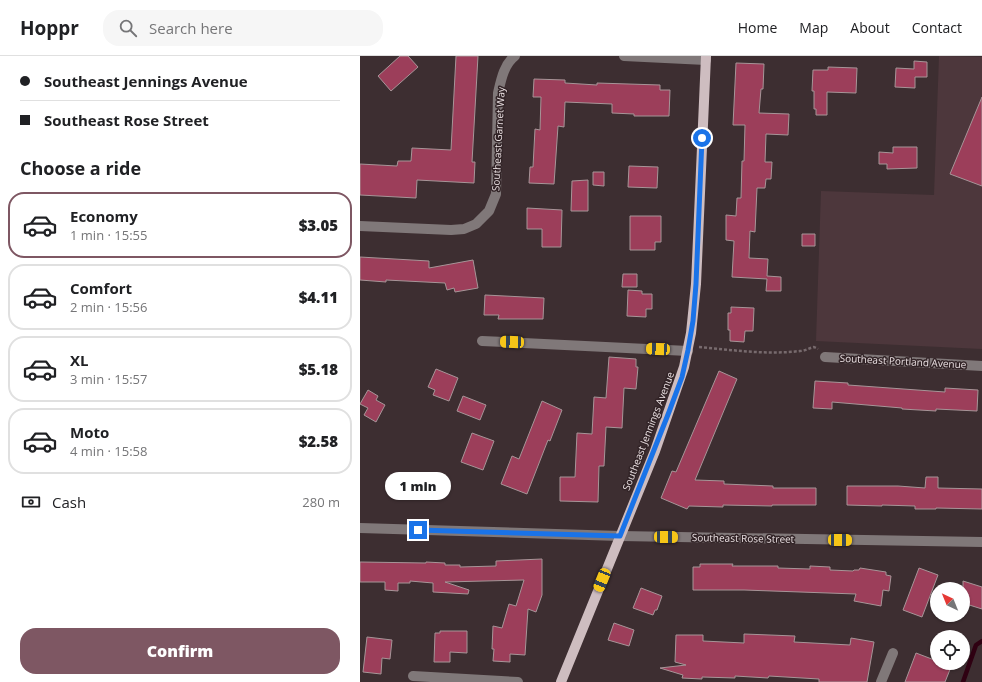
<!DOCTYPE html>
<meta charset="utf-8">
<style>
body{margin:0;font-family:"Open Sans",sans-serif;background:#f6f6f6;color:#202124;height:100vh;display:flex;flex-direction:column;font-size:15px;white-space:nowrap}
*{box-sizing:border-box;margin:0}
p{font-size:13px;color:#757577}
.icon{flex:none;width:22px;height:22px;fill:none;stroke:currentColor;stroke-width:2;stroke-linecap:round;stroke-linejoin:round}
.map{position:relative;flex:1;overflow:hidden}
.side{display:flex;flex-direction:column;background:#fff;width:360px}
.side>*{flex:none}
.hud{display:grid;align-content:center;height:88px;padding:0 20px;background:#fff}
.needle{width:26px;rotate:317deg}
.controls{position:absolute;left:570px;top:526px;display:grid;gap:8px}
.controls a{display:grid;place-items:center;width:40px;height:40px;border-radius:50%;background:#fff;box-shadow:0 1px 3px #0004;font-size:20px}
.end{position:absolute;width:18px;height:18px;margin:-9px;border:5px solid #1a73e8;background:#fff;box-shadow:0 0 0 2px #fff}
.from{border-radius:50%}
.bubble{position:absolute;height:28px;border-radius:14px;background:#fff;box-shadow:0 1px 3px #0004;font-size:13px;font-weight:800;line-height:28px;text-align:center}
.car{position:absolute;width:12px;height:24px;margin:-12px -6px;border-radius:5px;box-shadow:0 0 3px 1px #0007;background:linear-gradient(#f5c518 24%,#345 0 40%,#f5c518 0 76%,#345 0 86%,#f5c518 0)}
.hud b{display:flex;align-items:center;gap:14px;height:38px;font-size:15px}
.hud b+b{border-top:1px solid #e0e0e0}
.hud i{width:10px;height:10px;background:#202124}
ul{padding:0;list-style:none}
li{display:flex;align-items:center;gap:12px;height:66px;margin:0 8px 6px;padding:0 12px;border:2px solid #e0e0e0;border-radius:16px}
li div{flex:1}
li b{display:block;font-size:15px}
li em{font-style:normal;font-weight:800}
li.selected{border-color:#7e5763}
li>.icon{width:36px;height:36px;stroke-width:1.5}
h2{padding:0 20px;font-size:18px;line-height:48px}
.pay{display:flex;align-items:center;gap:10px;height:44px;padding:0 20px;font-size:15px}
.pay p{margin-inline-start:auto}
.primary-button{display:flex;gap:8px;margin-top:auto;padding:8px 20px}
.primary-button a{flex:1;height:46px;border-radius:16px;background:#7e5763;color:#fff;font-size:16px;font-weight:800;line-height:46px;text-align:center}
header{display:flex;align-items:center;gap:24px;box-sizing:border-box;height:56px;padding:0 20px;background:#fff;border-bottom:1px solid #e0e0e0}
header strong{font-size:19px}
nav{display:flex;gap:22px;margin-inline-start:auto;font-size:14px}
.search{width:280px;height:36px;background:#f6f6f6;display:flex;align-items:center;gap:10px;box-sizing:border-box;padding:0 14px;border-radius:16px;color:#757577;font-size:15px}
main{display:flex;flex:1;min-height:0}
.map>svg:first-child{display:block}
.built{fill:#4d373c}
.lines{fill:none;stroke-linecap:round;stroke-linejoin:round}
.stream{stroke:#2f0112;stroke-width:4.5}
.building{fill:#9c3e5a;stroke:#a79598}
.path{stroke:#776a6d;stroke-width:2.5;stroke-dasharray:3 2;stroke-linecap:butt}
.minor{stroke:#807879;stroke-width:10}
.major{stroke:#cebdc0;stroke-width:10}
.route{stroke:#1a73e8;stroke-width:5}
.labels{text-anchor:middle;stroke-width:3;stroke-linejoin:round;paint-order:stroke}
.street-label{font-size:10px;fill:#ebe1e3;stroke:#322427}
</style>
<header>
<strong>Hoppr</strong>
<div class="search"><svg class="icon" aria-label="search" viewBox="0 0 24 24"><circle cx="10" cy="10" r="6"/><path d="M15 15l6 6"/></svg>Search here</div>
<nav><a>Home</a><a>Map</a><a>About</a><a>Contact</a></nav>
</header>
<main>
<section class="side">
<div class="hud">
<b><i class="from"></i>Southeast Jennings Avenue</b>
<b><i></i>Southeast Rose Street</b>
</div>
<h2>Choose a ride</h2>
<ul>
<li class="selected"><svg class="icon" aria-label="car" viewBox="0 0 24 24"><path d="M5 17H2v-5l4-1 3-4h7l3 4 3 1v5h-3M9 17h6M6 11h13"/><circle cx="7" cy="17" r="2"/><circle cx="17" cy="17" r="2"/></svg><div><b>Economy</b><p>1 min · 15:55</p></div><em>$3.05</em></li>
<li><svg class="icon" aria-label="car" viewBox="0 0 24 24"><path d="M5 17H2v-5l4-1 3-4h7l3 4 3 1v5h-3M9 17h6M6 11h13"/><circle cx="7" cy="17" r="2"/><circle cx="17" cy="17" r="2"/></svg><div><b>Comfort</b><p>2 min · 15:56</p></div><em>$4.11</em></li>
<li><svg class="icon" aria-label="car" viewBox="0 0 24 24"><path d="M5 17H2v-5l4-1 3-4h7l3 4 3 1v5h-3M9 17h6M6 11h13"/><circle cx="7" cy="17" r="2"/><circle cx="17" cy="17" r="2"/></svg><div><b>XL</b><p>3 min · 15:57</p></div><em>$5.18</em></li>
<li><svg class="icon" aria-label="car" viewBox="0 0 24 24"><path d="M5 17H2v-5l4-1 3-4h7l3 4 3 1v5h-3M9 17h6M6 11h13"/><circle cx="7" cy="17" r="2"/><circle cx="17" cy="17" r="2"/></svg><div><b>Moto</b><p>4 min · 15:58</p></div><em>$2.58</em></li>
</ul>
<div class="pay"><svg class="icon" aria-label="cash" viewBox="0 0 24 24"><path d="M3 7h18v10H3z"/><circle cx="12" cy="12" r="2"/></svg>Cash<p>280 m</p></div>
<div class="primary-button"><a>Confirm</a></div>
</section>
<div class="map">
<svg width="622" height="626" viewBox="0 0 622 626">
<rect width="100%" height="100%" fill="#3d2e31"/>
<!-- built -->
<path class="built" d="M579,0L622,1V293L456,285L461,135L574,139Z"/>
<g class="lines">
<!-- stream -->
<path class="stream" d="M603,626L616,589L622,585"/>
</g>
<!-- building -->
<path class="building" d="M40,0H48L58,11L31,35L18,20Z
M96,0H118L112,106H115L114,127L57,124L56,142L0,139V108L37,110L38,105H51L52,92L91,94Z
M554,5L567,6V21H555V32L535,31L536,12L554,13Z
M376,7L404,8L403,33H401L399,57L429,58L428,79L406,78L405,106H412L411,123H406L405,132H397L395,176L390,175L389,202L408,203L407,220L421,221V235H406L407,223L372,221L374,185L366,184V159L376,160L377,142H381L382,105H384L385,69H373Z
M468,11L497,12L496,37L467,36V59H456V53H454V35H452L453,14H468Z
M174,23L205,24V27L237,29V27L300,29V34H310L309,60H274V58L252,57V48L205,46L204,71L198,70L194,128L169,127L170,111H173L175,73L180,74L181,41H173Z
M622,41V130L590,118Z
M533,91H557V112L527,113V108H519V96L533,97Z
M269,110L298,111L297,132L268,131Z
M233,116H244V130L233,129Z
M228,124V155H211L212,125Z
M167,152L202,154L201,191H182V173H167Z
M270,160H301V186H295V194H270Z
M442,178H455V190H442Z
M0,201L69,205V212L113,204L118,232L95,236L94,232L87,234L85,227L26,224V226L0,224Z
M263,218H277V231H262Z
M268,234L282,235V238H292V253H286V261L267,260Z
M125,239L184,242L183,263H138L139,259H124Z
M371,251L394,252L393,275H385L384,286L370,285V274H368V257H371Z
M249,301L276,303V311H278L276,333L264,332L262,372L246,371L244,410H239L238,446L200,445V421H215L217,377L232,378L234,341L246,342Z
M76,313L98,322L89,345L73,339L75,334L68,331Z
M359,315L377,323L335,424L364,425V428L413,430V432H456V449H412V450L363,449V451L329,450L327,453L301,442L312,415L316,416Z
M455,325L488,327V329L585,336V332L618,334L617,355L576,353V355L542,353V352L472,346V353L453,352Z
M8,334L18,340L16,344L25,349L16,366L4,359L8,352L0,348Z
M103,340L126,349L120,364L97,355Z
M182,345L202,354L190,385L188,384L167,438L141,428L152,400L159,403Z
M112,377L134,385L123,414L101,406Z
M566,421H578V432L622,433V453L576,452V453H555V450L522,449V450L487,449V430H538L565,432Z
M182,503V539L176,556L168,553L165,599L150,598V606L133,605L134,593H132L133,570L142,572L149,548L156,550L164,524L85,526L109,534L108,538L73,536V527L50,525V527H38V535L25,534V526H0V506L66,507V506L85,507V509H100V511L136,510V505Z
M340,508H373L372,510H418V512L450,513V510L470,511V514L493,515L494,514H499L500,512L526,516V519L531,520L529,535L523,534L521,550L494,545L496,538L384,534H333V511H340Z
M559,512L578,519L562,561L543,554Z
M603,525L622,531V553L603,547Z
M281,532L302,540L297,554H295L293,559L273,552Z
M254,567L274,574L269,590L248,584Z
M80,575H107V597L90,596V606H74L75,577H80Z
M384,578L435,580L434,586L490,589L491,582L514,586L507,626H459V623L409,620L408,622L375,620V622L342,621V623L322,622L323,619L300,612L326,609L315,606L316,579H343V585L384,587Z
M7,581L32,584L30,603L22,602L21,618L3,616Z
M556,597L577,605V607H581L591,611L585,626H545Z"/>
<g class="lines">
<!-- path -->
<path class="path" d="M339,291C373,294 406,299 440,295C445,295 449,292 454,291L458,293"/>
<!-- minor -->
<path class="minor" d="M264,0L346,4
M0,170L91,174L104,173L116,168L129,155L136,138L138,37C141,24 144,8 155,0
M122,285L328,295
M465,301L622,310
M0,472L260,480L622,486
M53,620L158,626
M521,626L533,597"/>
<!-- major -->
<path class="major" d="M201,626L295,395L324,311L331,277L336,228L346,0"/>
</g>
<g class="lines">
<!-- route -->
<path class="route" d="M58,474L260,480L309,356L322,321L328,294L333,265L336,228L342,82"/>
</g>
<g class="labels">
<!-- street labels -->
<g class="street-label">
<text transform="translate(138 83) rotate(-87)" y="4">Southeast Garnet Way</text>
<text transform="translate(543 305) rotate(3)" y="4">Southeast Portland Avenue</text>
<text transform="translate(288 375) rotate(-69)" y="4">Southeast Jennings Avenue</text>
<text transform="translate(383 482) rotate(1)" y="4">Southeast Rose Street</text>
</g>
</g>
</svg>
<div class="controls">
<a><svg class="needle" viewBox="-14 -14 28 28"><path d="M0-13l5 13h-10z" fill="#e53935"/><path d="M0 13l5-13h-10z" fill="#757577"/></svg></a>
<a><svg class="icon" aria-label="locate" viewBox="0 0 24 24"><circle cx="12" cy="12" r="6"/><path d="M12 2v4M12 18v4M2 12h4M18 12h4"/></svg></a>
</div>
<i class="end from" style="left:342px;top:82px"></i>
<i class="end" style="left:58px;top:474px"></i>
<div class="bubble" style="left:25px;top:416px;width:66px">1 min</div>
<i class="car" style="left:152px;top:286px;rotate:272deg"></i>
<i class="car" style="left:298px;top:293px;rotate:273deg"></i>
<i class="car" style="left:306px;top:481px;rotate:91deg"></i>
<i class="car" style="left:480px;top:484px;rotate:91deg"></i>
<i class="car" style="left:242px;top:524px;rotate:202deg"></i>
</div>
</main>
